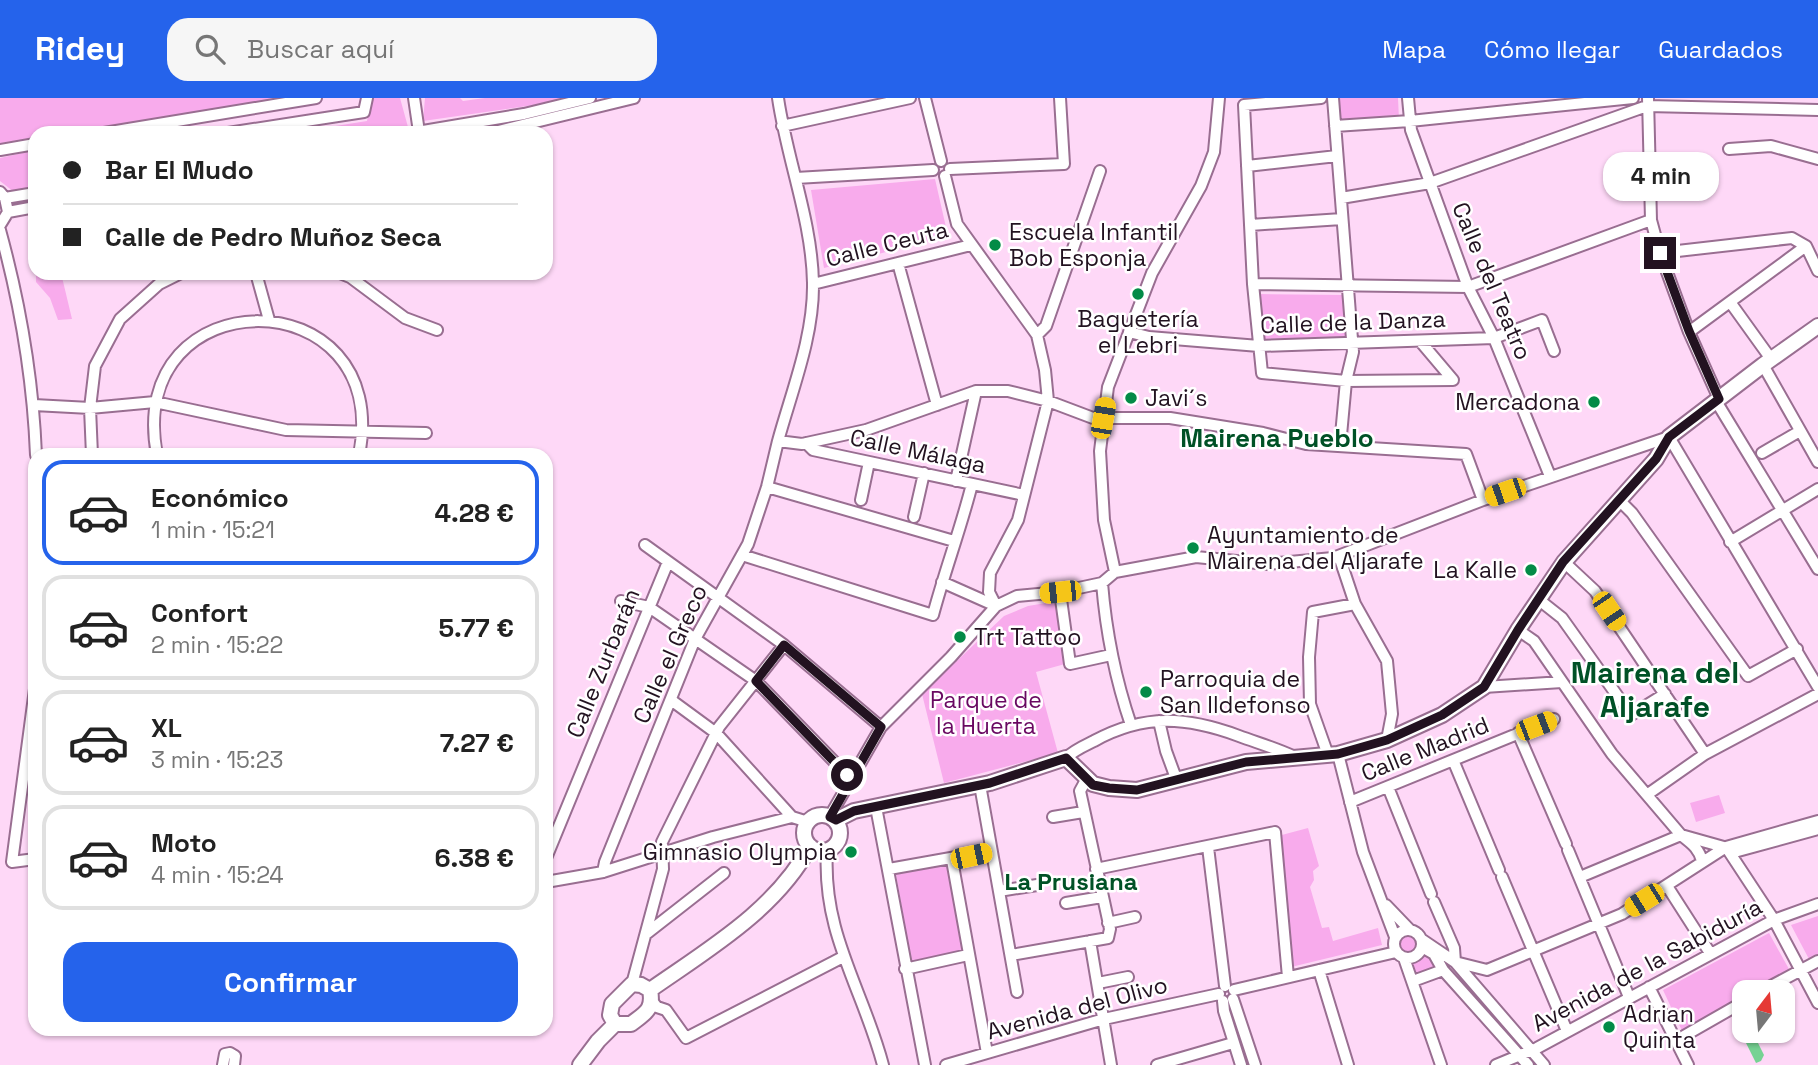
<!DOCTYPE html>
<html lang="es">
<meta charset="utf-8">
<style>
body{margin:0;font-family:"Space Grotesk",sans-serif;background:#f6f6f6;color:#222;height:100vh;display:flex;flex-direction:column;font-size:26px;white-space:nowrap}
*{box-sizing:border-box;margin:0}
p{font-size:23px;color:#767676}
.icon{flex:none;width:38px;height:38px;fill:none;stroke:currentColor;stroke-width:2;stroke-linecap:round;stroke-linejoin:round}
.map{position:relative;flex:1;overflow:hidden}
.drawer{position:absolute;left:28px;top:350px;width:525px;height:588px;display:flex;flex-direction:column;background:#fff;border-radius:21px;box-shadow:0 2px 5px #0004}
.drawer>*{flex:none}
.hud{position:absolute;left:28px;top:28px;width:525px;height:154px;border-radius:21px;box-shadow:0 2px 5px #0004;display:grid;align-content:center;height:154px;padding:0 35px;background:#fff}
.needle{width:46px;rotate:16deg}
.tools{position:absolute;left:1732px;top:882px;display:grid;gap:14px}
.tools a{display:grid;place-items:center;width:63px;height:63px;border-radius:14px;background:#fff;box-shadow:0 2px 5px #0004;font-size:35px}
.end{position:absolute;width:32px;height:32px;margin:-16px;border:9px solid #221220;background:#fff;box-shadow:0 0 0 4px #fff}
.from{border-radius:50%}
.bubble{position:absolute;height:49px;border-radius:21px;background:#fff;box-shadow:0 2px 5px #0004;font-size:23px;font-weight:700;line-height:49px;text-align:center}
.car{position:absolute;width:21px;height:42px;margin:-21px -10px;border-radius:9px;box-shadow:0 0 5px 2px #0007;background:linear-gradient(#f5c518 24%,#345 0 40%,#f5c518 0 76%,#345 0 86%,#f5c518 0)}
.hud b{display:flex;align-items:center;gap:24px;height:66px;font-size:26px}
.hud b+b{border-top:2px solid #e0e0e0}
.hud i{width:18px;height:18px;background:#222}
ul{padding:12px 0 0;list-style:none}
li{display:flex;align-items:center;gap:21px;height:105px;margin:0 14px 10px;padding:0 21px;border:4px solid #e0e0e0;border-radius:21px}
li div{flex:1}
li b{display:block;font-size:26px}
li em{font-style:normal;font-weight:700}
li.on{border-color:#2563eb}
li>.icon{width:63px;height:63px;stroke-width:1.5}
.button{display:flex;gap:14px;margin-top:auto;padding:14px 35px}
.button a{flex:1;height:80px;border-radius:21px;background:#2563eb;color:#fff;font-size:28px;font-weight:700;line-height:80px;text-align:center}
header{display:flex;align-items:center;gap:42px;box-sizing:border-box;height:98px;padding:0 35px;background:#2563eb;color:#fff}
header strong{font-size:33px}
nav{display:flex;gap:38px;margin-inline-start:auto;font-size:24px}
.search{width:490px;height:63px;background:#f6f6f6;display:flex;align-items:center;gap:18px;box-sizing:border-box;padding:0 24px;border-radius:21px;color:#767676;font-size:26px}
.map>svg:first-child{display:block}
.green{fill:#f8abec}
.water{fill:#76d293}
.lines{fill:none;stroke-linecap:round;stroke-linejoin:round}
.minor-casing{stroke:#996e91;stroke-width:14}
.major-casing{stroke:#996e91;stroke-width:18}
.minor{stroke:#fff;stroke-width:10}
.major{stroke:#fff;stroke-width:14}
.route{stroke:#221220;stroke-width:9}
.poi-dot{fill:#038b47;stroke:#fff;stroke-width:2.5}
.labels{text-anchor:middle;stroke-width:5;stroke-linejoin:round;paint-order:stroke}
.poi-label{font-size:23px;fill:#221220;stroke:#fff;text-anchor:start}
.street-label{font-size:23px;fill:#221220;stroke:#fff}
.park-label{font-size:23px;fill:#690861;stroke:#fff}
.neighbourhood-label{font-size:24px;font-weight:bold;fill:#005126;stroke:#fff}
.quarter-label{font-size:26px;font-weight:bold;fill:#005126;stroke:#fff}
.district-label{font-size:30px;font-weight:bold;fill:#005126;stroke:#fff}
</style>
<header>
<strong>Ridey</strong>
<div class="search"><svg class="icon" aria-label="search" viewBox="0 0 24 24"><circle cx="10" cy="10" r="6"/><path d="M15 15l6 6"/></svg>Buscar aquí</div>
<nav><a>Mapa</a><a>Cómo llegar</a><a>Guardados</a></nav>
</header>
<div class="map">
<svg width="1818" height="967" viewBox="0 0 1818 967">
<rect width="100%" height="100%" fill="#fed8f7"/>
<!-- green -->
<path class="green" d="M0,0H285L75,35H35V42L0,47Z
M374,0H400L408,29L371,35H291L367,23L369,11Z
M425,0H460L463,3L485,0H564L534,7L423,23Z
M1338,0H1398L1399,22H1340Z
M27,54L35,60V91L14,94L0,83V60Z
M935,81L948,138L824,170L811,92Z
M36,175H61L72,221L58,222L50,200L36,184Z
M1259,196L1343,197L1345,239L1264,241Z
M1058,503L1065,566L1036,574L1058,655L944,685L922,596L1004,518L1028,508Z
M1719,697L1725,715L1696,724L1690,705Z
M1308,730L1319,768L1313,773L1314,782L1310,789L1322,830L1329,829L1333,843L1378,830L1382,847L1291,869L1278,738Z
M948,766L963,852L911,863L896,776Z
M1818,818V859L1810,863L1791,827Z
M1769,835L1790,873L1753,894H1745V899L1683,935L1663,892Z
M1399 846a9 9 0 1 1 18 0a9 9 0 1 1-18 0Z
M1426,855L1430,858L1435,866C1430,875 1426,878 1416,875L1410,864L1422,861Z"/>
<!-- water -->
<path class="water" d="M1756,941L1764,957L1761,963L1756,965L1746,945Z"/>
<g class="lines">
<!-- minor casing -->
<g class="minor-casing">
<path id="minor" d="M414,0L419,34
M778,0C787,62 812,123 813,185C814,238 792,292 778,343
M925,0L941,63
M1321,0L1244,7L1253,186L1262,275L1346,283L1453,282L1420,243
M1333,0L1353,254L1346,283L1340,348
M1408,0L1411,32L1468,189L1494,240L1550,378
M1648,0L1651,122L1660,155L1689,234L1719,301
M782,28L910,0
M1335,28L1410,23L1633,0
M104,35L316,0
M228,35L364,14L367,0
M411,35L524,16L590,0
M490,35L634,0
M1729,51L1771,48L1818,61
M0,52L35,46
M1247,68L1337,58
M950,71L1064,66L1060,0
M945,78L957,126L1037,237L1045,272L1048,303L1018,422L990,475L989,494L996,508
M1649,78H1699
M796,80L933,72
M0,94L5,100L8,114L0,127
M5,100L35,95
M1341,100L1430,85L1647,8L1818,12
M8,114L35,109
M1250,127L1342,121
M0,132C20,205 33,281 36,357
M1660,155L1792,140L1806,148L1818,173
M898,165L937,307
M256,175L269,222
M340,175L350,179L405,220L437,232
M813,186L971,147
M1253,186L1468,189L1651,122
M1730,204L1771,261
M1129,234L1149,239L1259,248L1494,240L1542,222L1554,253
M1689,234L1806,148
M1037,237L1046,228L1100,73
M1763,267L1818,364
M1716,303L1818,471
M34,307L90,310L155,304L286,332L426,335
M806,345L813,352L1024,397
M1762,355L1800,333
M92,357L90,310L95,268L120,221L159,186L181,175
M157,357C123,178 394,179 359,357
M956,383L976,293
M767,389L954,443
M861,402L869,364
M1619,402L1632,415L1748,578L1797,551
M914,419L924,375
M1730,444L1818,391
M645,447L784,547L881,629
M742,457L933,517C945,472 961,430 972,386
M1339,458L1355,506L1387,563L1392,616L1387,642
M1564,464L1595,493L1705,656
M1115,474L1104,422L1100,353L1108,289L1152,175L1201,88L1214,54L1219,0
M942,484L996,508
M1102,485C1106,534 1115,580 1131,627
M1060,494L1070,566L1111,557
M1538,501L1562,520L1631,617L1665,596
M621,503L649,509L756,583L851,681
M1518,532L1534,543L1612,656L1681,737L1738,753L1818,731
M1484,589L1562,584
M35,591L12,764L35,761
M671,602L716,635L792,719L808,724
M1159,623L1166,653L1177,683
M1518,635L1566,746
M1338,656L1363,754L1395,839
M1328,657L1310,606L1309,559L1313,514L1355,506
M1066,660C1074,652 1084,648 1094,643C1145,615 1187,619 1239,638C1258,645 1276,650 1295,659
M1453,662L1499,772
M980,687L1017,894
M1388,689L1431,796
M1648,696L1705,656L1818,596
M1350,704L1554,621
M876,709L925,967
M830,718L881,629L951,559L996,508L1017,498L1060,494L1102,485L1115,474L1196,459L1267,466L1333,460L1483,402L1669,339L1818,589
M1053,719L1083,714
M1208,749L1225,888
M1726,749L1774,822L1818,905
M1568,752L1629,899
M827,753C822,836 863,891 883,967
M546,760L668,464
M952,762L987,955
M889,771L990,753
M1096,771L1275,734L1288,879
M603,774L605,764L695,541L748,446L767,389L778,343L802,346L866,332L976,293H1008L1048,303L1093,320H1170L1263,335L1306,346L1466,356L1483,402
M1502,779L1567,933
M1580,779L1681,737C1691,745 1699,750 1702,763
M546,784L603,774L713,739L792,719
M1667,788L1710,855
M999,793L1037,787
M1434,804L1454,850L1455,864L1487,872L1622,816L1726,749L1818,723
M1066,805L1102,799
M1386,807L1410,832
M1108,825L1135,819
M1394 846a14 14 0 1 1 28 0a14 14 0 1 1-28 0Z
M646,836L724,775
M1421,841L1455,864L1544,967
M1090,843L1111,967
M1427,852L1434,856L1443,872L1528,967
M1011,857L1108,840L1110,831L1080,693L1086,682
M1404,860L1441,967
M905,871L968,857
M1319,872L1348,967
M1413,883L1443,872
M1098,885L1128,879
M632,886L663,771L662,744L719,629L784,547
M1649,889L1688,967
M1234,892L1396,854
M1760,894L1818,863
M1233,901L1255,967
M1223,903L1224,913L1241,967
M653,904L657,909L666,912L686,940L843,859
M1677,942L1745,903
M223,967L225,956L230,955L235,958L234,967
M946,967L1104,921L1219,896
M1157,967L1233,945
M1496,967L1537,950L1774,822L1818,806"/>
</g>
<!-- major casing -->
<g class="major-casing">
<path id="major" d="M804 735a18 18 0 1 1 36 0a18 18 0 1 1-36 0Z
M836,722L854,713L990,685L1066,660L1093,686L1109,690L1137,692L1246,664L1338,656L1387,642L1442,617L1484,589L1518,532L1564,464L1656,361L1669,339L1763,267L1818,228
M632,886L641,887L650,892C654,912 645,915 631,926H615L610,917L612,906Z
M650,892C707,852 776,812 810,748
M580,967L598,943L615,926"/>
</g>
<!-- minor -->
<use href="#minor" class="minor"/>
<!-- major -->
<use href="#major" class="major"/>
</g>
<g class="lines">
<!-- route -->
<path class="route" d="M847,677L756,583L784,547L881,629L830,719L836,722L854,713L990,685L1066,660L1093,687L1109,690L1137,692L1246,664L1338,656L1387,642L1442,617L1484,589L1518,532L1563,464L1656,361L1669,339L1719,301L1689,233L1660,155"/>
</g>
<!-- markers -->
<g class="poi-dot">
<circle cx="995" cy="147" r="7"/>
<circle cx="1138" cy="196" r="7"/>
<circle cx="1131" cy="300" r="7"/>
<circle cx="1594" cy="304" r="7"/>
<circle cx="1193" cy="450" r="7"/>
<circle cx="1531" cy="472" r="7"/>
<circle cx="960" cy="539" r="7"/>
<circle cx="1146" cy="594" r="7"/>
<circle cx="851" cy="754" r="7"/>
<circle cx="1609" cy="929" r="7"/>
</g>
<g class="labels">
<!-- poi labels -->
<g class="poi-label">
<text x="1009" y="142">Escuela Infantil<tspan x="1009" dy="26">Bob Esponja</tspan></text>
<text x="1138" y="229" text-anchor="middle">Baguetería<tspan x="1138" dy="26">el Lebri</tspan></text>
<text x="1145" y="308">Javi´s</text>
<text x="1580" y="312" text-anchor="end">Mercadona</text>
<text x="1207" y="445">Ayuntamiento de<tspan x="1207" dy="26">Mairena del Aljarafe</tspan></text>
<text x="1517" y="480" text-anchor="end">La Kalle</text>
<text x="974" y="547">Trt Tattoo</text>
<text x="1160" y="589">Parroquia de<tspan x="1160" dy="26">San Ildefonso</tspan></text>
<text x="837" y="762" text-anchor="end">Gimnasio Olympia</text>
<text x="1623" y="924">Adrian<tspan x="1623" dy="26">Quinta</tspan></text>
</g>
<!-- street labels -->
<g class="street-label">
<text transform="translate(887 146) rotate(-14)" y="8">Calle Ceuta</text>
<text transform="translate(1492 183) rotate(67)" y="8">Calle del Teatro</text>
<text transform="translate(1353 224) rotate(-2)" y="8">Calle de la Danza</text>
<text transform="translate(918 353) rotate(12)" y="8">Calle Málaga</text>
<text transform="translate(670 556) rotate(-66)" y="8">Calle el Greco</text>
<text transform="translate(603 565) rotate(-68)" y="8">Calle Zurbarán</text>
<text transform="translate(1425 651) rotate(-22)" y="8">Calle Madrid</text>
<text transform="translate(1647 867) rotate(-28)" y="8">Avenida de la Sabiduría</text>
<text transform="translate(1077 910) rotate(-15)" y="8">Avenida del Olivo</text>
</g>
<!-- park labels -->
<g class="park-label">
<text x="986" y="610">Parque de<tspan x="986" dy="26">la Huerta</tspan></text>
</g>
<!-- neighbourhood labels -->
<g class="neighbourhood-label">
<text x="1071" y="792">La Prusiana</text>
</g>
<!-- quarter labels -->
<g class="quarter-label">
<text x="1277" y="349">Mairena Pueblo</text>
</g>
<!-- district labels -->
<g class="district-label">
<text x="1655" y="585">Mairena del<tspan x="1655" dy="34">Aljarafe</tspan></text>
</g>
</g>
</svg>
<div class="tools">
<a><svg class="needle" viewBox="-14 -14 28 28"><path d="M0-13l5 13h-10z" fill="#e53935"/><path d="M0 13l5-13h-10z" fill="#767676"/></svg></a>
</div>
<i class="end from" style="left:847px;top:677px"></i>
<i class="end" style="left:1660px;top:155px"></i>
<div class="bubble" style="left:1603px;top:54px;width:116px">4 min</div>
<i class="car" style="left:1103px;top:320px;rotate:10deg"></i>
<i class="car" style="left:1505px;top:394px;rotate:251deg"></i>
<i class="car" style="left:1060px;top:494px;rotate:264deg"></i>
<i class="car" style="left:1609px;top:513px;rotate:146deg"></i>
<i class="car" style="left:1536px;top:628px;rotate:69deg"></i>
<i class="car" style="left:971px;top:758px;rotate:78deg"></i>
<i class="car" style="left:1644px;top:802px;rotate:238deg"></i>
<div class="hud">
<b><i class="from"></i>Bar El Mudo</b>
<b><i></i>Calle de Pedro Muñoz Seca</b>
</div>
<section class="drawer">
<ul>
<li class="on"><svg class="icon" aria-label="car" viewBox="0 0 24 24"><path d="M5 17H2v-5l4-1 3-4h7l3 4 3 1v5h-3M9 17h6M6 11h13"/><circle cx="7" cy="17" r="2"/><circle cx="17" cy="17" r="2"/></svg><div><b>Económico</b><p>1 min · 15:21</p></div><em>4.28 €</em></li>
<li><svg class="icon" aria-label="car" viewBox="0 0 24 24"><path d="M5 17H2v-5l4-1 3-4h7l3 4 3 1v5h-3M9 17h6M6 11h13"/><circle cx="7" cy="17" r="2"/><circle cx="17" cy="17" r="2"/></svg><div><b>Confort</b><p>2 min · 15:22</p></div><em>5.77 €</em></li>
<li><svg class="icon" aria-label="car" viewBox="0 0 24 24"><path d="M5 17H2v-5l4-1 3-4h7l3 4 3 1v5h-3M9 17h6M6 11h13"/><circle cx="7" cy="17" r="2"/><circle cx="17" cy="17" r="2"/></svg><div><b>XL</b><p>3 min · 15:23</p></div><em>7.27 €</em></li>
<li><svg class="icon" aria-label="car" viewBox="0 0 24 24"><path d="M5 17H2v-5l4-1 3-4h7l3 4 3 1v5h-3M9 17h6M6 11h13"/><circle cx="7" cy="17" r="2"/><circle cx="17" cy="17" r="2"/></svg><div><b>Moto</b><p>4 min · 15:24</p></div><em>6.38 €</em></li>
</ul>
<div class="button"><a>Confirmar</a></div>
</section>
</div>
